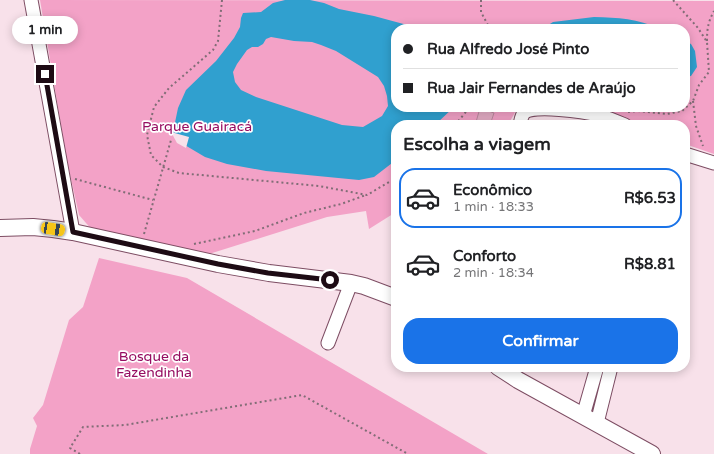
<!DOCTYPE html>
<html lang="pt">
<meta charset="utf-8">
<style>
body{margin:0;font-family:"Varela Round",sans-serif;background:#f6f6f6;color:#202124;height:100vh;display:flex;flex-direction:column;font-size:15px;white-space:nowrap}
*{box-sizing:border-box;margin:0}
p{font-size:13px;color:#757577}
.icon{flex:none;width:22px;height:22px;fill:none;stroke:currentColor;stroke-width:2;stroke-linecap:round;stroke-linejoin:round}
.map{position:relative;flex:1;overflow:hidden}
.sheet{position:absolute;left:391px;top:120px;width:299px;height:252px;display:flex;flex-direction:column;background:#fff;border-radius:16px;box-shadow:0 2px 10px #0003}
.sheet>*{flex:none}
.hud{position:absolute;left:391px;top:24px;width:299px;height:88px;border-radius:16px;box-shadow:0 2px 10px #0003;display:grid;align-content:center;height:88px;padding:0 12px;background:#fff}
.end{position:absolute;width:18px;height:18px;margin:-9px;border:5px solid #1d0b14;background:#fff;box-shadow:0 0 0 2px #fff}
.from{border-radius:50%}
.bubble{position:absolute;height:28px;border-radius:14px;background:#fff;box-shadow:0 2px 10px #0003;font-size:13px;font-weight:800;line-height:28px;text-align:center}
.car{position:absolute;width:12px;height:24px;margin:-12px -6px;border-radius:5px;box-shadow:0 0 3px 1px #0007;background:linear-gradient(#f5c518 24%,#345 0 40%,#f5c518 0 76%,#345 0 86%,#f5c518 0)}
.hud b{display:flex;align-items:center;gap:14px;height:38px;font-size:15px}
.hud b+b{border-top:1px solid #e0e0e0}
.hud i{width:10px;height:10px;background:#202124}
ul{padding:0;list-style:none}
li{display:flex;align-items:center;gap:12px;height:60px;margin:0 8px 6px;padding:0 4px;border:2px solid transparent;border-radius:16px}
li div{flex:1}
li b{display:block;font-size:15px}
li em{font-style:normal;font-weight:800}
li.current{border-color:#1a73e8}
li>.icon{width:36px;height:36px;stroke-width:1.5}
h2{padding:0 12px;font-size:18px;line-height:48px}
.action{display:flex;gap:8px;margin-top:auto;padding:8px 12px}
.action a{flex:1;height:46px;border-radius:16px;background:#1a73e8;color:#fff;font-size:16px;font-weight:800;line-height:46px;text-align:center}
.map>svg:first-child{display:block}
.green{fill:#f3a2c7}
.water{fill:#30a0cf;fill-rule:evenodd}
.pier{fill:#f8e1ea}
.building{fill:#e4adc5;stroke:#bd89a0}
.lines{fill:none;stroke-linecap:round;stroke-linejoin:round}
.minor-casing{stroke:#7d4d63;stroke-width:15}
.tertiary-casing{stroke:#7d4d63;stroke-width:18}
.path{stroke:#816d76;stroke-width:2;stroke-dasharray:2 3;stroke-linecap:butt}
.minor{stroke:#fff;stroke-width:13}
.tertiary{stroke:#fff;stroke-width:16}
.route{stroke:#1d0b14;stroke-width:5}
.labels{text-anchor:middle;stroke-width:3.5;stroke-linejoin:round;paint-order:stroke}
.park-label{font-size:14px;fill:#960d61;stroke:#fff}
</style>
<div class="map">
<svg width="714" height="454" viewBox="0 0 714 454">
<rect width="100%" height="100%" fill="#f8e1ea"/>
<!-- green -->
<path class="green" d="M40,0L714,1V154L685,144V125H637L607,113L583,107H685V29H396V107H518L508,125H396V212L369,229L366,211L327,217L209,254L93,231L79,215L67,161Z
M99,258L187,278L488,454H30V449L37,426L33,418L43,405L69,320L83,307Z"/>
<!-- water -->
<path class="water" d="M285,0H310L324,3L339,9L374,16L422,29H396V107H454L435,125H396V160L374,177L359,180L266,171L227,164L205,157L178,141L173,132L178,108L186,90L216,61L234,38L240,27L241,18L243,13L261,12L273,3ZM271,37L294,41L312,42L321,45L336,51L378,77L384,86L387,96L388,106L382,116L363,127L342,125L256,97L241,90L235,82L233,72L237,64L247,50L252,47H258L263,44L266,39Z
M594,17C618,18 638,18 659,29H542L553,22Z
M685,41L691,44L695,51L697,67L691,76L685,77Z"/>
<!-- pier -->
<path class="pier" d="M171,132L189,137L186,148L177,143Z"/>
<!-- building -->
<path class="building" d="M480,108L494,113L490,125L476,122Z"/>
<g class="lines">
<!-- minor casing -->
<g class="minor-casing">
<path id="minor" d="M31,0L73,232
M520,125C521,121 521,116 524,113C532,104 586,112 598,115C608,118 616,121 625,125
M685,154L714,163
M328,343L351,283
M583,416L597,367
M597,423L611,367"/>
</g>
<!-- tertiary casing -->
<g class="tertiary-casing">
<path id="tertiary" d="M0,228L33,227L53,229L73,232L218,264L269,273L351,283L364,286L396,298
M498,367L518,380L652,454"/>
</g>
<!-- path -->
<path class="path" d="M222,0L218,41L213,50L169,88L154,107L147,135L151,155L163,167L179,173L319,186L367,195L396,178
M481,0V12L490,29
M707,41C707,29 708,22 714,11
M693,101L696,126L703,146
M628,112L637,111L667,114L682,111L693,101L699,85L709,72L707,42L698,28L673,0
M455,125L470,107
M75,179L153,200
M144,234L171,140
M194,244L255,231L304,213L341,204L366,195
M80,454L70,448L83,427L125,425L302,395L408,454"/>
<!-- minor -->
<use href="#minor" class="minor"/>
<!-- tertiary -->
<use href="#tertiary" class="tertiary"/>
</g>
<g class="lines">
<!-- route -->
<path class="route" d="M45,74L73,232L218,264L268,273L330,280"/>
</g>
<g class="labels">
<!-- park labels -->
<g class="park-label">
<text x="197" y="131">Parque Guairacá</text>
<text x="154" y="361">Bosque da<tspan x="154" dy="16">Fazendinha</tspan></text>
</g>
</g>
</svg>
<i class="end from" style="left:330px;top:280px"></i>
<i class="end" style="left:45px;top:74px"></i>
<div class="bubble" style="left:12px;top:16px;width:66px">1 min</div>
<i class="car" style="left:53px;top:229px;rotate:99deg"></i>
<div class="hud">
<b><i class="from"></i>Rua Alfredo José Pinto</b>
<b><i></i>Rua Jair Fernandes de Araújo</b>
</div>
<section class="sheet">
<h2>Escolha a viagem</h2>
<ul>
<li class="current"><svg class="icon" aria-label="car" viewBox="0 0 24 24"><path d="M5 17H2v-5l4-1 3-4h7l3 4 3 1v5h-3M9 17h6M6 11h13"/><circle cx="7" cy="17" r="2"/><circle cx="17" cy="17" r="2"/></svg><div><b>Econômico</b><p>1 min · 18:33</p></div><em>R$6.53</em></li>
<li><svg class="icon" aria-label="car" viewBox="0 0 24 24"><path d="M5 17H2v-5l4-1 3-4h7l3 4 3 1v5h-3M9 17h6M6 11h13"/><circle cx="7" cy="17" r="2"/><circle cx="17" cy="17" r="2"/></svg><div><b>Conforto</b><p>2 min · 18:34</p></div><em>R$8.81</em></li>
</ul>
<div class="action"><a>Confirmar</a></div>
</section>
</div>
